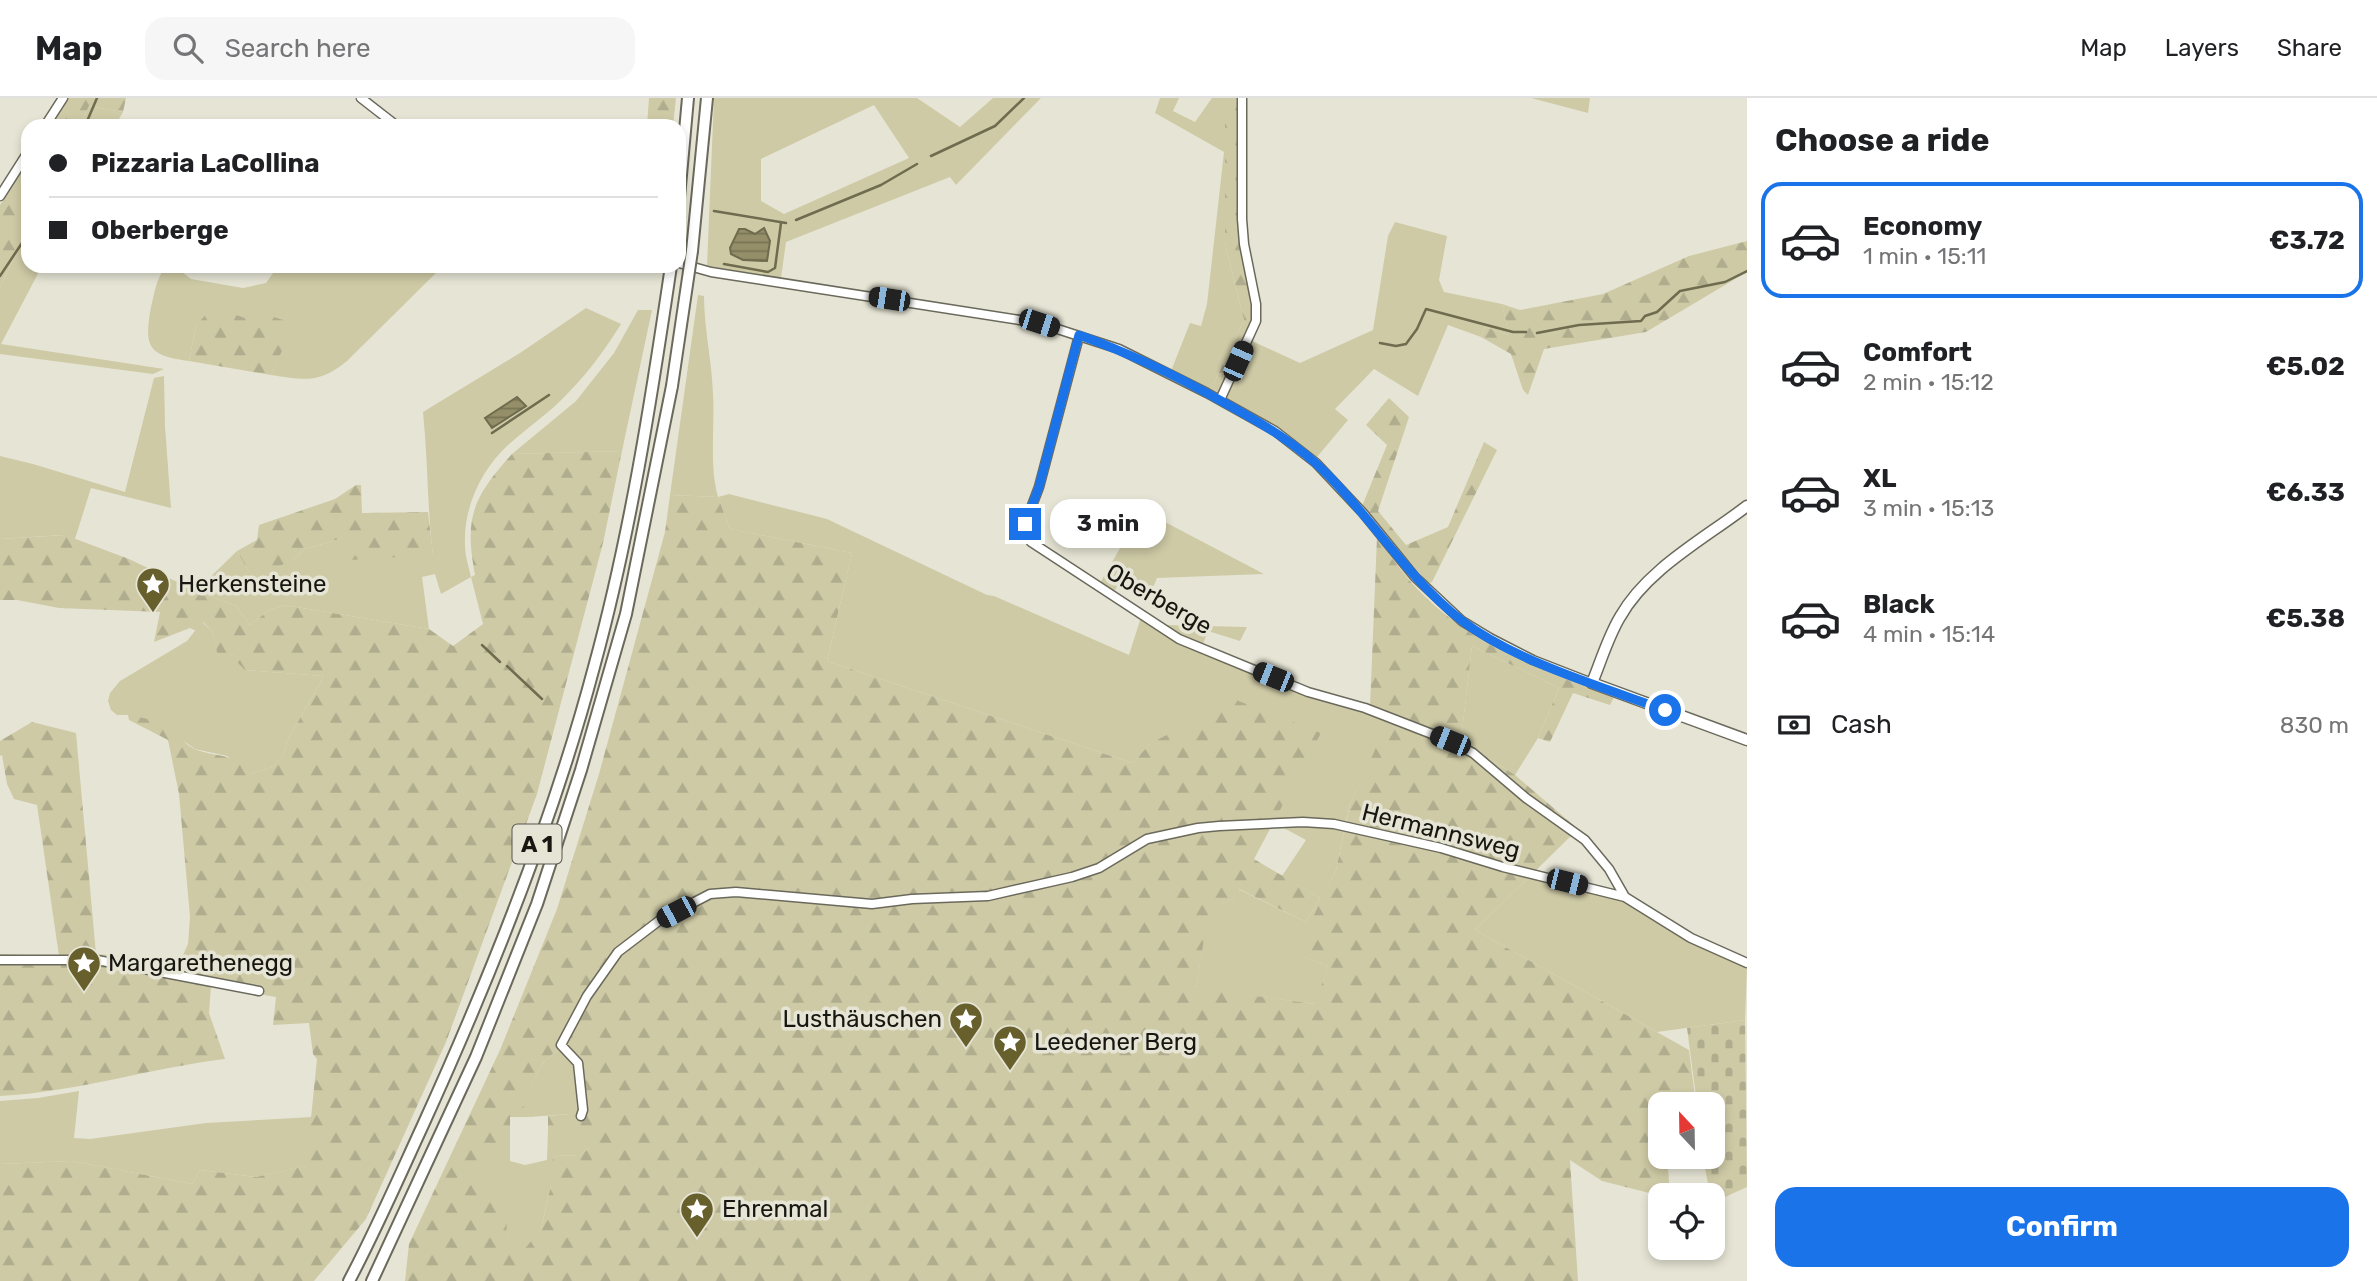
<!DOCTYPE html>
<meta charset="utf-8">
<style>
body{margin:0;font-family:Rubik,sans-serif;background:#f6f6f6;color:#202124;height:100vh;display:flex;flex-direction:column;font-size:26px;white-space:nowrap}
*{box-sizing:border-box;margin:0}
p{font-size:23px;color:#757577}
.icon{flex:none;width:38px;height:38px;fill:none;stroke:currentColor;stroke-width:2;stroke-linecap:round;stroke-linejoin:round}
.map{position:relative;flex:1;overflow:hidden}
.side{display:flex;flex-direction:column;background:#fff;width:630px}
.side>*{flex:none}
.banner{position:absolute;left:21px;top:21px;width:665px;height:154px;border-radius:21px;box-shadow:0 4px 10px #0003;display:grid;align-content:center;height:154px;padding:0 28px;background:#fff}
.needle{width:46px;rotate:338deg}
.tools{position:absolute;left:1648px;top:994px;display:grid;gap:14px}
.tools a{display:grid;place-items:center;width:77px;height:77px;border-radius:14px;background:#fff;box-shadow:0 4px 10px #0003;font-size:35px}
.end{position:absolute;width:32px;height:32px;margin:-16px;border:9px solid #1a73e8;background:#fff;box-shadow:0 0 0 4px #fff}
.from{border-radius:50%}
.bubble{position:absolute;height:49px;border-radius:21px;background:#fff;box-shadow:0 4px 10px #0003;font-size:23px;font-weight:700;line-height:49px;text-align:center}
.car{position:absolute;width:21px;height:42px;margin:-21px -10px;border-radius:9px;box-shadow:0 0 5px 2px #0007;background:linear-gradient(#222 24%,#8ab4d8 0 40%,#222 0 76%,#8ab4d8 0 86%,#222 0)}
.banner b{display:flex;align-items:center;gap:24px;height:66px;font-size:26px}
.banner b+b{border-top:2px solid #e0e0e0}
.banner i{width:18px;height:18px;background:#202124}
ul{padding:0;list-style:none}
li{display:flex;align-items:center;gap:21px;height:116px;margin:0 14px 10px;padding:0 14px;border:4px solid transparent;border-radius:21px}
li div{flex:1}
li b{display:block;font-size:26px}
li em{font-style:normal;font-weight:700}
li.current{border-color:#1a73e8}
li>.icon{width:63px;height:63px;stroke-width:1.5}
h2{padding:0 28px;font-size:32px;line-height:84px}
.pay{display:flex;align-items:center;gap:18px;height:77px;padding:0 28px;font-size:26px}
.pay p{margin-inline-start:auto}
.primary-button{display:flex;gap:14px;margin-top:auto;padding:14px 28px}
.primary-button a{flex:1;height:80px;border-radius:21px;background:#1a73e8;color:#fff;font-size:28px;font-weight:700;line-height:80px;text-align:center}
header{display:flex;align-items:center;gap:42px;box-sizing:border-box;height:98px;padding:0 35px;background:#fff;border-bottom:2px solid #e0e0e0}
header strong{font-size:33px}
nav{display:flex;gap:38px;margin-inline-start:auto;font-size:24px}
.search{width:490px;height:63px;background:#f6f6f6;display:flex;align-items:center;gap:18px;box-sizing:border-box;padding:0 24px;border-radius:21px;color:#757577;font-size:26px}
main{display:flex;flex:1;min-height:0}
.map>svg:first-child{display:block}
.grass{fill:#cecaa6;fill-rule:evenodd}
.forest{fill:url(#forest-firs);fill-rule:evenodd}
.cemetery{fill:url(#cemetery-stones)}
.water{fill:url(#water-rules);stroke:#6e6b4e;stroke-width:2}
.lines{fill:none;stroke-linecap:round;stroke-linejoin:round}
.stream{stroke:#6e6b4e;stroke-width:2.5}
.minor-casing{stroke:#6a695b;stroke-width:11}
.major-casing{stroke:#6a695b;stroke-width:13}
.highway-casing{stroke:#6a695b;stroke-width:14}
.minor{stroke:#fff;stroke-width:8}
.major{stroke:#fff;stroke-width:10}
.highway{stroke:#fff;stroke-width:10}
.highway-bridge-casing{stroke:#6a695b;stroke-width:14;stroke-linecap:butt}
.highway-bridge{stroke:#fff;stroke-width:10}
.route{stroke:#1a73e8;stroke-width:9}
.labels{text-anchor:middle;stroke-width:7;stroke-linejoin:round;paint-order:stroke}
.shield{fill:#e6e5d5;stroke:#55544c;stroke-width:2}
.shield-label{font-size:23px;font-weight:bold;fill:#171611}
.poi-label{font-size:24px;fill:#171611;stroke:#e6e5d5;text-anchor:start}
.street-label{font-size:24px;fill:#171611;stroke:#e6e5d5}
</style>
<header>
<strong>Map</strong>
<div class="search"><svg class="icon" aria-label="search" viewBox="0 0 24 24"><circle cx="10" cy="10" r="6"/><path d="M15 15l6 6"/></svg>Search here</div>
<nav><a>Map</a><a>Layers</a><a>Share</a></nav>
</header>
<main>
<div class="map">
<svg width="1747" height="1183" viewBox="0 0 1747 1183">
<defs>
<pattern id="forest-firs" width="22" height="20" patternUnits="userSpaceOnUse" patternTransform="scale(1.75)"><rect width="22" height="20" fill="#cecaa6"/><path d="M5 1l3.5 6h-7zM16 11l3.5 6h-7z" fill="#b0ad8e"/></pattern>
<pattern id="cemetery-stones" width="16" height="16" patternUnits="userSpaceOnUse" patternTransform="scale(1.75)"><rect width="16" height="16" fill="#cecaa6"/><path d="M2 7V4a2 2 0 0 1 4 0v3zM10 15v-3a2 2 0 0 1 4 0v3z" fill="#b0ad8e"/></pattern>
<pattern id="water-rules" width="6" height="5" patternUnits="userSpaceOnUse" patternTransform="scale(1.75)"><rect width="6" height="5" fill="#948f68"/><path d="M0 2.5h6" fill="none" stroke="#787454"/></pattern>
</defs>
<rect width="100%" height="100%" fill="#e6e5d5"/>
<!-- grass -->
<path class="grass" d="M714,0H917L960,29L993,0H1041L956,87L950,79L786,144L781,180L707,168ZM874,7L909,60L784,116L761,103V61Z
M1160,0H1179L1173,13L1195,24L1212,0H1225V145L1244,222L1211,291L1171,273L1190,225L1201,228L1207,206L1224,54L1155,15Z
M1531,0H1590L1588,15Z
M89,8L123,14L115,28H79Z
M1395,124L1447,138L1439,182L1444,194L1502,206L1509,237L1485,229L1481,239L1448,227L1418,298L1374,271L1335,311L1348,322L1317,359L1281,333L1226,300L1252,243L1300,265L1373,232L1388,138Z
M28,132V168H42L1,246L164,271L153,276L0,256V189Z
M166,168H174L191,181L243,190L266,185L276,171L274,168H443L347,263C319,286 305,282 271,277L289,235L245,220L196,228L189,263C147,258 144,248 151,209C155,193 156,181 166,168Z
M698,197L704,198C704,231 712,263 713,296C715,330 709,366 718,399L729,396L827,421L987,497L994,498L1129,557L1141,519L1185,547L1389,623L1350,706L1346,723L1300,719L1275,721L1320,635L1151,645L1132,665L827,563L852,455L730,431L718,399L670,397Z
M586,210L621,226C606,250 589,274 569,294C551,314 528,329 508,347C481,372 463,410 465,448C465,458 469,469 471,479L441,496L435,476L422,479L429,531L284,507L268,513L250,527L236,508L196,493L237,453L249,474L295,461L305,451L343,440L433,457C427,409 428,362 423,314L520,255Z
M638,212H652L622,353L512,356L576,303L614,255Z
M164,278L165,328L171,410L91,390L75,441L64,437L0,441V358L33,366L125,394L154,280Z
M1142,412L1264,476L1157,480L1151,494L1124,478L1114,494L1100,485Z
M202,524L212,533L218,558L235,556L245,572L324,578L287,643L284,656L273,669L250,676L227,658L195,651L185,644L128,617H117L111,612L108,603L110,595L120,583L187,543Z
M1166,527L1246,529H1247L1240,543L1208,533L1203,546L1181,537Z
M1472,548L1559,590L1538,640L1515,677L1461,642Z
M1300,726L1345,729L1336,772L1296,856L1328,868L1316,906L1196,891L1208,811L1233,801L1238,791L1306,824L1320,800L1282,778L1306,742L1280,728Z
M1530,778L1623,803L1691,844L1747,869L1745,922L1657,934L1475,832Z
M557,952C584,961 577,989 576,1013L571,1016L530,1019L521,1007L542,966Z
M79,993L74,1040L90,1041L206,1025L312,1019L307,1068L256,1079L200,1072L192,1086L72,1063L0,1066V1003L38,1000Z
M582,1030L591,1032L590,1049L580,1057L556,1058L551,1063V1087L541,1131L523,1154L506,1138L475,1086L504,1033L510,1034V1063L525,1067L547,1062L548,1032Z"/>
<!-- forest -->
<path class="forest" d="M68,0H126L123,14L89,8L79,28H49Z
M649,0H676L673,28H638L647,27Z
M1225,0H1239V119L1253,208L1252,222L1219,295L1211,291L1244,222L1225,145Z
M28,62V132L0,189V107Z
M1747,143V174L1646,234L1544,251L1528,297L1523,292L1511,256L1481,239L1485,229L1509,237L1502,206L1520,212L1603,196L1689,158Z
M212,209L245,220L258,214L283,222L290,235L271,277L189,263L196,228Z
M1389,300L1409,319L1378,413L1406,447L1448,429L1484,344L1497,352L1432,484L1428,485L1362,408L1387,347L1366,327Z
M622,353L603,445L537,696L446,944L366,1121L314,1183H0V1066L72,1063L192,1086L200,1072L256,1079L306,1068L317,961L313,956L309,925L273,927L276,899L211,888L209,915L225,961C150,970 77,994 0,998V856L59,858L37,707L14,701L7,686L2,657L0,658V643L32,624L76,635L96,856L123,858L177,870L188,846L190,819L179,696L168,642L129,622L128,617C143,619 157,623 170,631C179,637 186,648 197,652C216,659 240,656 250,676L273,669L284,656L287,643L324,578L245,572L236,563L235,556L218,559L212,533L203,524L196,533L190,530L154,544L160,514L59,510L17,502H0V441L65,437L129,461L196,493L236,508L250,527L268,513L284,507L429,531L453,548L483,526L471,479L475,477C464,419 473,399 512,356Z
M356,387H361L362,415L428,414L433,457L350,462L343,440L305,451L295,461L266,474H249L237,453L257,442L259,427L335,401Z
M670,397L718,399L730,431L852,455L827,563L1132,665L1151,645L1236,602L1321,635L1254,761L1320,800L1306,824L1239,791L1233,801L1209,811L1196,890L1315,906L1328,868L1295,856L1336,772L1350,706L1391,617L1370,609L1377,439C1388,454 1398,469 1410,483C1466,546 1538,571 1614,599L1610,607L1573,595L1550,644L1538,640L1559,590L1472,548L1461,642L1515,677L1578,731L1475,832L1689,952L1696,1006H1661V1059H1703L1704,1068L1668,1070L1670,1097L1661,1098L1602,1083L1570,1062L1578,1183H405L409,1146L500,952L557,811L599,676L665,434ZM557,952C584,960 577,989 576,1012L571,1016L548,1018V1032H590V1049L580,1057L556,1058L551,1063V1087L541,1131L523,1153L506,1138L508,1109L490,1092H480L476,1086L504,1034H510V1019H530L522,1006L542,966Z"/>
<!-- cemetery -->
<path class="cemetery" d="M1745,922L1747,1089L1725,1099L1713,1100V1097H1710L1703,1059H1713V1006H1697L1687,930Z"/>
<!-- water -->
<path class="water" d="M764,130L770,143L767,163L743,162L731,156L730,150L739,131H745L755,136Z
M517,299L526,308L492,330L485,320Z"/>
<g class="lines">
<!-- stream -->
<path class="stream" d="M85,28L97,0
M931,58L995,28L1024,0
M714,113L786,125
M796,122L881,87L917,66
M724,166L768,174L775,170L781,125
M0,178L28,136
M1537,235L1579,227L1641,223L1645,218L1657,214L1680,193L1725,184L1747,173
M1380,245L1396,248L1406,246L1417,231L1426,211L1513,234H1526
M492,335L549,297
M482,547L500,564
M507,568L542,601"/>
<!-- minor casing -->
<g class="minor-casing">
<path id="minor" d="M361,0L397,28
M45,28L63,0
M0,98L28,54
M679,165L711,174L1039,225L1119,251L1207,295L1275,333L1316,365L1363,415L1415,479L1462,523L1490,540L1533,562L1592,585
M1079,238L1039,389L1025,426L1031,444L1179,541L1308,594L1365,610L1450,643L1473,655L1526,700L1585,742L1609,771L1625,799
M1220,302L1256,223V206L1244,146L1242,121V0
M0,862H97L259,893
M581,1018L583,1012L578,965L561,947L587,898L618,854L660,822L710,796L736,794L872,806L912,801L988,798L1072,779L1099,770L1147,741L1198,730L1219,728L1303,724L1334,726L1441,750L1503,769L1625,799L1691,840L1747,865"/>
</g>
<!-- major casing -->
<g class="major-casing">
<path id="major" d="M1747,408C1704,441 1647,471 1620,519C1608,539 1601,563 1592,585L1747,642"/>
</g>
<!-- highway casing -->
<g class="highway-casing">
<path id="highway" d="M679,99L688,0
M692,153L707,0
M349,1183C376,1132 399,1079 423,1027C489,882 553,724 594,569C630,438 651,303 671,168
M372,1183L476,959L537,806L581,672L626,516L672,288"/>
</g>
<!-- minor -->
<use href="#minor" class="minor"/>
<!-- major -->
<use href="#major" class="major"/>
<!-- highway -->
<use href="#highway" class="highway"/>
<!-- highway-bridge casing -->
<g class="highway-bridge-casing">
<path id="highway-bridge" d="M672,288L692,153"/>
</g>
<!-- highway-bridge -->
<use href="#highway-bridge" class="highway-bridge"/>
</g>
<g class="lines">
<!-- route -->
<path class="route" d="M1025,426L1039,389L1079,237C1129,255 1177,278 1223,304C1261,325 1298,346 1328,377C1374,424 1409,481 1461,522C1514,563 1602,589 1665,612"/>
</g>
<!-- icons -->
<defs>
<g id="sight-pin" transform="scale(1.75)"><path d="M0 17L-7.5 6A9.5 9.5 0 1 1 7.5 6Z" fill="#67602d" stroke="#e6e5d5"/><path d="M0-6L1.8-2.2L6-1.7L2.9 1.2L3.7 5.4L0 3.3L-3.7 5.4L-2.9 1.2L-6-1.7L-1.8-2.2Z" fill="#fff"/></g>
</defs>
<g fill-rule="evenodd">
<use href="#sight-pin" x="153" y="486"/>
<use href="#sight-pin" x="84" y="865"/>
<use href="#sight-pin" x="966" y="921"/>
<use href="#sight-pin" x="1010" y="944"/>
<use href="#sight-pin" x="697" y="1111"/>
</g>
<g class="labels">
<!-- shield labels -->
<rect class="shield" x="512.5" y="726.5" width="49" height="39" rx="5"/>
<g class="shield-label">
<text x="537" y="754">A 1</text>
</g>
<!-- poi labels -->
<g class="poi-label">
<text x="178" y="494">Herkensteine</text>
<text x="108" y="873">Margarethenegg</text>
<text x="942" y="929" text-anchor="end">Lusthäuschen</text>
<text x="1034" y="952">Leedener Berg</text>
<text x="722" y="1119">Ehrenmal</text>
</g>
<!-- street labels -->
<g class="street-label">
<text transform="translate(1159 501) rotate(30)" y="8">Oberberge</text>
<text transform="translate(1441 733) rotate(14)" y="8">Hermannsweg</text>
</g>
</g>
</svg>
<div class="tools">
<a><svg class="needle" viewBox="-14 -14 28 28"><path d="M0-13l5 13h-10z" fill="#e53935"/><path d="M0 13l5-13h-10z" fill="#757577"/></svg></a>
<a><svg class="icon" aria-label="locate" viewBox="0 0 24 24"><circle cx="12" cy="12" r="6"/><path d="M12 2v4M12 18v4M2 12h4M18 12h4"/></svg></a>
</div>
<i class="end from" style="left:1665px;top:612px"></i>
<i class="end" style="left:1025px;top:426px"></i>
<div class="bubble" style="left:1050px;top:401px;width:116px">3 min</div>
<i class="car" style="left:889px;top:201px;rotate:279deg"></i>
<i class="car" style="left:1039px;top:225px;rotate:108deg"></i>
<i class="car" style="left:1238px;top:263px;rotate:24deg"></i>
<i class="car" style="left:1273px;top:579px;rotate:292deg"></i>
<i class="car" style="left:1450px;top:643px;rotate:292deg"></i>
<i class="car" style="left:1567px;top:784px;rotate:104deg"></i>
<i class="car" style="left:676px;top:814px;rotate:242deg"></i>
<div class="banner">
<b><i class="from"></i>Pizzaria LaCollina</b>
<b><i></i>Oberberge</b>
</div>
</div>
<section class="side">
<h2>Choose a ride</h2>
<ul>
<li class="current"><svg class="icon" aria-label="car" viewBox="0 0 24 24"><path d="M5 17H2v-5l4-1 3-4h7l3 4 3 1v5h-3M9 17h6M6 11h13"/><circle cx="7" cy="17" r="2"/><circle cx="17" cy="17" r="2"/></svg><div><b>Economy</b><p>1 min · 15:11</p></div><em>€3.72</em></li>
<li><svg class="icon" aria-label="car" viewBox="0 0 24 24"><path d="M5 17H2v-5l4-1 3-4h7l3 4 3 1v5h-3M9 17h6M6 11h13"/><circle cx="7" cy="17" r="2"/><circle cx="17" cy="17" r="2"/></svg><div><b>Comfort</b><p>2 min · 15:12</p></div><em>€5.02</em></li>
<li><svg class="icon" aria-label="car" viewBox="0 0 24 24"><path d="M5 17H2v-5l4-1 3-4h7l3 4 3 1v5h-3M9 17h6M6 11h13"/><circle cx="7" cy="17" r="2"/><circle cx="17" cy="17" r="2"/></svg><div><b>XL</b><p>3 min · 15:13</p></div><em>€6.33</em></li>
<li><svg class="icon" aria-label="car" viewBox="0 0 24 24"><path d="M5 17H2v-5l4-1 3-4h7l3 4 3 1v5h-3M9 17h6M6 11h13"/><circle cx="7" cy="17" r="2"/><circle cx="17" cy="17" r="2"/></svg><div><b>Black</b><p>4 min · 15:14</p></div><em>€5.38</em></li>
</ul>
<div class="pay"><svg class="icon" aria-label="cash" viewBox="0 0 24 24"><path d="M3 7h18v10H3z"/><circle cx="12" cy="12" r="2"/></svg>Cash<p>830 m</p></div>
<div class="primary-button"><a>Confirm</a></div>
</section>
</main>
